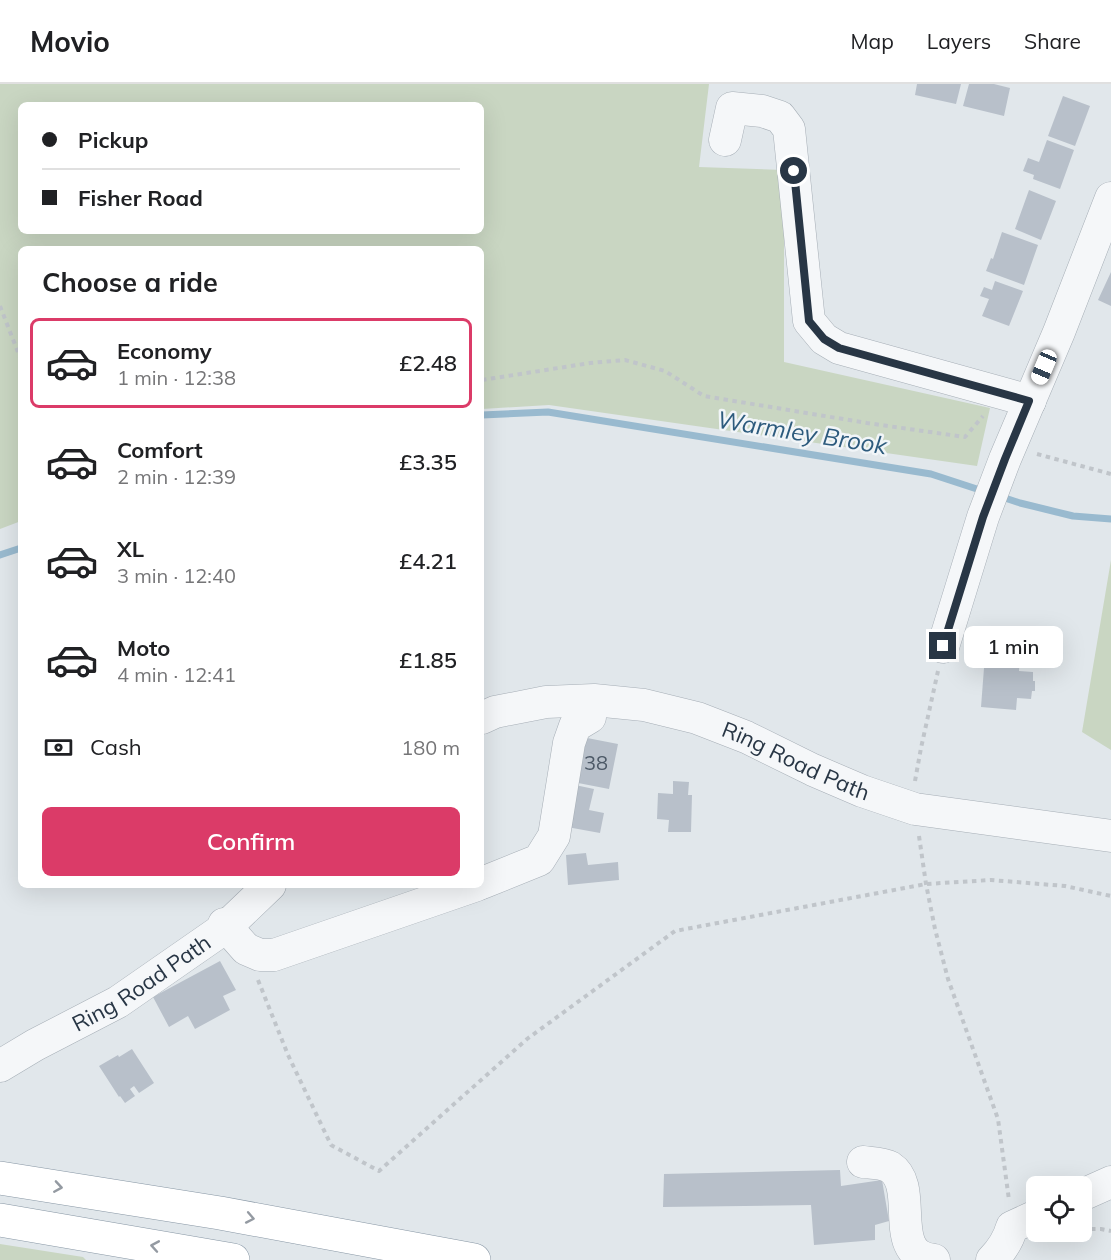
<!DOCTYPE html>
<meta charset="utf-8">
<style>
body{margin:0;font-family:Mulish,sans-serif;background:#f2f2f2;color:#202124;height:100vh;display:flex;flex-direction:column;font-size:22px;white-space:nowrap}
*{box-sizing:border-box;margin:0}
p{font-size:20px;color:#757577}
.icon{flex:none;width:33px;height:33px;fill:none;stroke:currentColor;stroke-width:2;stroke-linecap:round;stroke-linejoin:round}
.map{position:relative;flex:1;overflow:hidden}
.drawer{position:absolute;left:18px;top:162px;width:466px;height:642px;display:flex;flex-direction:column;background:#fff;border-radius:9px;box-shadow:0 6px 24px #0002}
.drawer>*{flex:none}
.banner{position:absolute;left:18px;top:18px;width:466px;height:132px;border-radius:9px;box-shadow:0 6px 24px #0002;display:grid;align-content:center;height:132px;padding:0 24px;background:#fff}
.fabs{position:absolute;left:1026px;top:1092px;display:grid;gap:12px}
.fabs a{display:grid;place-items:center;width:66px;height:66px;border-radius:9px;background:#fff;box-shadow:0 6px 24px #0002;font-size:30px}
.end{position:absolute;width:27px;height:27px;margin:-14px;border:8px solid #283645;background:#fff;box-shadow:0 0 0 3px #fff}
.from{border-radius:50%}
.bubble{position:absolute;height:42px;border-radius:9px;background:#fff;box-shadow:0 6px 24px #0002;font-size:20px;font-weight:600;line-height:42px;text-align:center}
.car{position:absolute;width:18px;height:36px;margin:-18px -9px;border-radius:8px;box-shadow:0 0 4px 2px #0007;background:linear-gradient(#fff 24%,#345 0 40%,#fff 0 76%,#345 0 86%,#fff 0)}
.banner b{display:flex;align-items:center;gap:21px;height:57px;font-size:22px}
.banner b+b{border-top:2px solid #e0e0e0}
.banner i{width:15px;height:15px;background:#202124}
ul{padding:0;list-style:none}
li{display:flex;align-items:center;gap:18px;height:90px;margin:0 12px 9px;padding:0 12px;border:3px solid transparent;border-radius:9px}
li div{flex:1}
li b{display:block;font-size:22px}
li em{font-style:normal;font-weight:600}
li.on{border-color:#db3b68}
li>.icon{width:54px;height:54px;stroke-width:1.5}
h2{padding:0 24px;font-size:27px;line-height:72px}
.pay{display:flex;align-items:center;gap:15px;height:66px;padding:0 24px;font-size:22px}
.pay p{margin-inline-start:auto}
.action{display:flex;gap:12px;margin-top:auto;padding:12px 24px}
.action a{flex:1;height:69px;border-radius:9px;background:#db3b68;color:#fff;font-size:24px;font-weight:600;line-height:69px;text-align:center}
header{display:flex;align-items:center;gap:36px;box-sizing:border-box;height:84px;padding:0 30px;background:#fff;border-bottom:2px solid #e0e0e0}
header strong{font-size:28px}
nav{display:flex;gap:33px;margin-inline-start:auto;font-size:21px}
.map>svg:first-child{display:block}
.green{fill:#c9d6c2;fill-rule:evenodd}
.lines{fill:none;stroke-linecap:round;stroke-linejoin:round}
.stream{stroke:#99bacf;stroke-width:7}
.building{fill:#b8c0ca}
.minor-casing{stroke:#a6aeb6;stroke-width:33}
.highway-casing{stroke:#8796a4;stroke-width:34}
.path{stroke:#c0c5ca;stroke-width:4;stroke-dasharray:4.5 4.5;stroke-linecap:butt}
.minor{stroke:#f5f7f9;stroke-width:32}
.highway{stroke:#fff;stroke-width:33}
.oneway{stroke:#949aa2}
.route{stroke:#283645;stroke-width:8}
.labels{text-anchor:middle;stroke-width:5;stroke-linejoin:round;paint-order:stroke}
.number-label{font-size:20px;fill:#4c5866}
.street-label{font-size:22px;fill:#283645;stroke:#f1f5f8}
.water-label{font-size:24px;font-style:italic;fill:#2d5b7d;stroke:#f1f5f8}
</style>
<header>
<strong>Movio</strong>
<nav><a>Map</a><a>Layers</a><a>Share</a></nav>
</header>
<div class="map">
<svg width="1111" height="1176" viewBox="0 0 1111 1176">
<rect width="100%" height="100%" fill="#e1e7eb"/>
<!-- green -->
<path class="green" d="M0,0H709L699,83L784,86V278L990,324L977,382L549,321L482,325V165H21V437L0,445ZM21,21H482V147H21Z
M1111,476V666L1082,648Z
M0,1160L83,1173L86,1176H0Z"/>
<g class="lines">
<!-- stream -->
<path class="stream" d="M482,331L548,328L931,390L983,407
M999,412L1020,419L1073,432L1111,435
M0,471L21,464"/>
</g>
<!-- building -->
<path class="building" d="M917,0H961L956,20L915,11Z
M969,0H994L1010,4L1004,32L963,22Z
M1063,12L1090,22L1075,62L1048,52Z
M1047,56L1074,66L1060,105L1033,95L1034,91L1023,87L1028,74L1039,78Z
M1029,106L1056,117L1041,156L1015,145Z
M1002,148L1038,161L1024,201L986,187L991,174L993,175Z
M1111,188V222L1098,216Z
M995,197L1023,207L1009,242L982,232L989,215L980,212L984,203L992,206Z
M986,558L1021,560L1019,587L1033,588V597H1035V607H1032L1031,615L1017,614L1016,626L981,623Z
M582,653L618,660L609,705L573,698Z
M673,697L689,698L688,711H692L691,748H668L669,736L657,735L658,709L673,710Z
M575,701L594,705L589,726L604,729L600,749L567,743Z
M586,769L588,781L618,778L619,796L568,801L566,771Z
M220,877L236,906L223,912L230,926L195,945L188,932L169,943L153,913Z
M132,965L154,999L139,1009L134,1002L130,1005L135,1012L125,1019L120,1012L119,1013L99,982L118,971L119,973Z
M840,1086L841,1102L882,1096L889,1137L875,1141V1156L814,1161L811,1121L663,1123L664,1090Z"/>
<g class="lines">
<!-- minor casing -->
<g class="minor-casing">
<g id="minor">
<path d="M725,56L732,24L762,27L780,33L789,45L809,237L824,255L839,264L1030,317"/>
<path d="M943,563L983,433L1005,375L1059,248L1111,114"/>
<path id="s1" d="M482,634L495,628L546,618L594,616L644,621L697,634L746,653L813,686L862,707L915,725L1111,752"/>
<path d="M482,799L539,776L554,752L569,659L575,642L590,633"/>
<path d="M224,840L246,865L260,871H274L477,801"/>
<path id="s2" d="M0,982L35,961L118,918L226,843L270,801"/>
<path d="M863,1078C871,1079 883,1079 890,1083C921,1103 885,1171 934,1176"/>
<path d="M1082,1111L1111,1098"/>
<path d="M992,1176C1002,1166 1008,1157 1012,1143L1036,1132"/>
</g>
</g>
<!-- highway casing -->
<g class="highway-casing">
<path id="highway" d="M0,1094L220,1129L474,1176
M0,1136L233,1176"/>
</g>
<!-- path -->
<path class="path" d="M0,222L21,276
M482,296L590,279L625,276L665,287L704,312L867,339L965,353L983,332
M1037,370L1111,390
M915,697L921,664L938,587
M919,752L926,800L935,845L948,895L998,1035L1009,1116
M258,896L288,971L331,1061L379,1087L527,955L675,847L926,800L991,796L1065,802L1111,812
M1082,1145H1101L1111,1147"/>
<!-- minor -->
<use href="#minor" class="minor"/>
<!-- highway -->
<use href="#highway" class="highway"/>
</g>
<!-- one-way arrows -->
<defs><path id="oneway-chevron" d="M-2-3.5L2.5 0L-2 3.5" fill="none" stroke-width="1.6" stroke-linecap="round" stroke-linejoin="round" transform="scale(1.5)"/></defs>
<g class="oneway">
<use href="#oneway-chevron" transform="translate(58 1103) rotate(9)"/>
<use href="#oneway-chevron" transform="translate(250 1134) rotate(11)"/>
<use href="#oneway-chevron" transform="translate(155 1162) rotate(-170)"/>
</g>
<g class="lines">
<!-- route -->
<path class="route" d="M794,87L809,237L824,255L839,264L1029,317L1005,375L983,433L943,562"/>
</g>
<g class="labels">
<!-- number labels -->
<g class="number-label">
<text x="596" y="686">38</text>
</g>
<!-- street labels -->
<g class="street-label">
<text dy="8" stroke="none"><textPath href="#s1" startOffset="327">Ring Road Path</textPath></text>
<text dy="8" stroke="none"><textPath href="#s2" startOffset="164">Ring Road Path</textPath></text>
</g>
<!-- water labels -->
<g class="water-label">
<text transform="translate(802 349) rotate(9)" y="8">Warmley Brook</text>
</g>
</g>
</svg>
<div class="fabs">
<a><svg class="icon" aria-label="locate" viewBox="0 0 24 24"><circle cx="12" cy="12" r="6"/><path d="M12 2v4M12 18v4M2 12h4M18 12h4"/></svg></a>
</div>
<i class="end from" style="left:794px;top:87px"></i>
<i class="end" style="left:943px;top:562px"></i>
<div class="bubble" style="left:964px;top:542px;width:99px">1 min</div>
<i class="car" style="left:1044px;top:283px;rotate:203deg"></i>
<div class="banner">
<b><i class="from"></i>Pickup</b>
<b><i></i>Fisher Road</b>
</div>
<section class="drawer">
<h2>Choose a ride</h2>
<ul>
<li class="on"><svg class="icon" aria-label="car" viewBox="0 0 24 24"><path d="M5 17H2v-5l4-1 3-4h7l3 4 3 1v5h-3M9 17h6M6 11h13"/><circle cx="7" cy="17" r="2"/><circle cx="17" cy="17" r="2"/></svg><div><b>Economy</b><p>1 min · 12:38</p></div><em>£2.48</em></li>
<li><svg class="icon" aria-label="car" viewBox="0 0 24 24"><path d="M5 17H2v-5l4-1 3-4h7l3 4 3 1v5h-3M9 17h6M6 11h13"/><circle cx="7" cy="17" r="2"/><circle cx="17" cy="17" r="2"/></svg><div><b>Comfort</b><p>2 min · 12:39</p></div><em>£3.35</em></li>
<li><svg class="icon" aria-label="car" viewBox="0 0 24 24"><path d="M5 17H2v-5l4-1 3-4h7l3 4 3 1v5h-3M9 17h6M6 11h13"/><circle cx="7" cy="17" r="2"/><circle cx="17" cy="17" r="2"/></svg><div><b>XL</b><p>3 min · 12:40</p></div><em>£4.21</em></li>
<li><svg class="icon" aria-label="car" viewBox="0 0 24 24"><path d="M5 17H2v-5l4-1 3-4h7l3 4 3 1v5h-3M9 17h6M6 11h13"/><circle cx="7" cy="17" r="2"/><circle cx="17" cy="17" r="2"/></svg><div><b>Moto</b><p>4 min · 12:41</p></div><em>£1.85</em></li>
</ul>
<div class="pay"><svg class="icon" aria-label="cash" viewBox="0 0 24 24"><path d="M3 7h18v10H3z"/><circle cx="12" cy="12" r="2"/></svg>Cash<p>180 m</p></div>
<div class="action"><a>Confirm</a></div>
</section>
</div>
